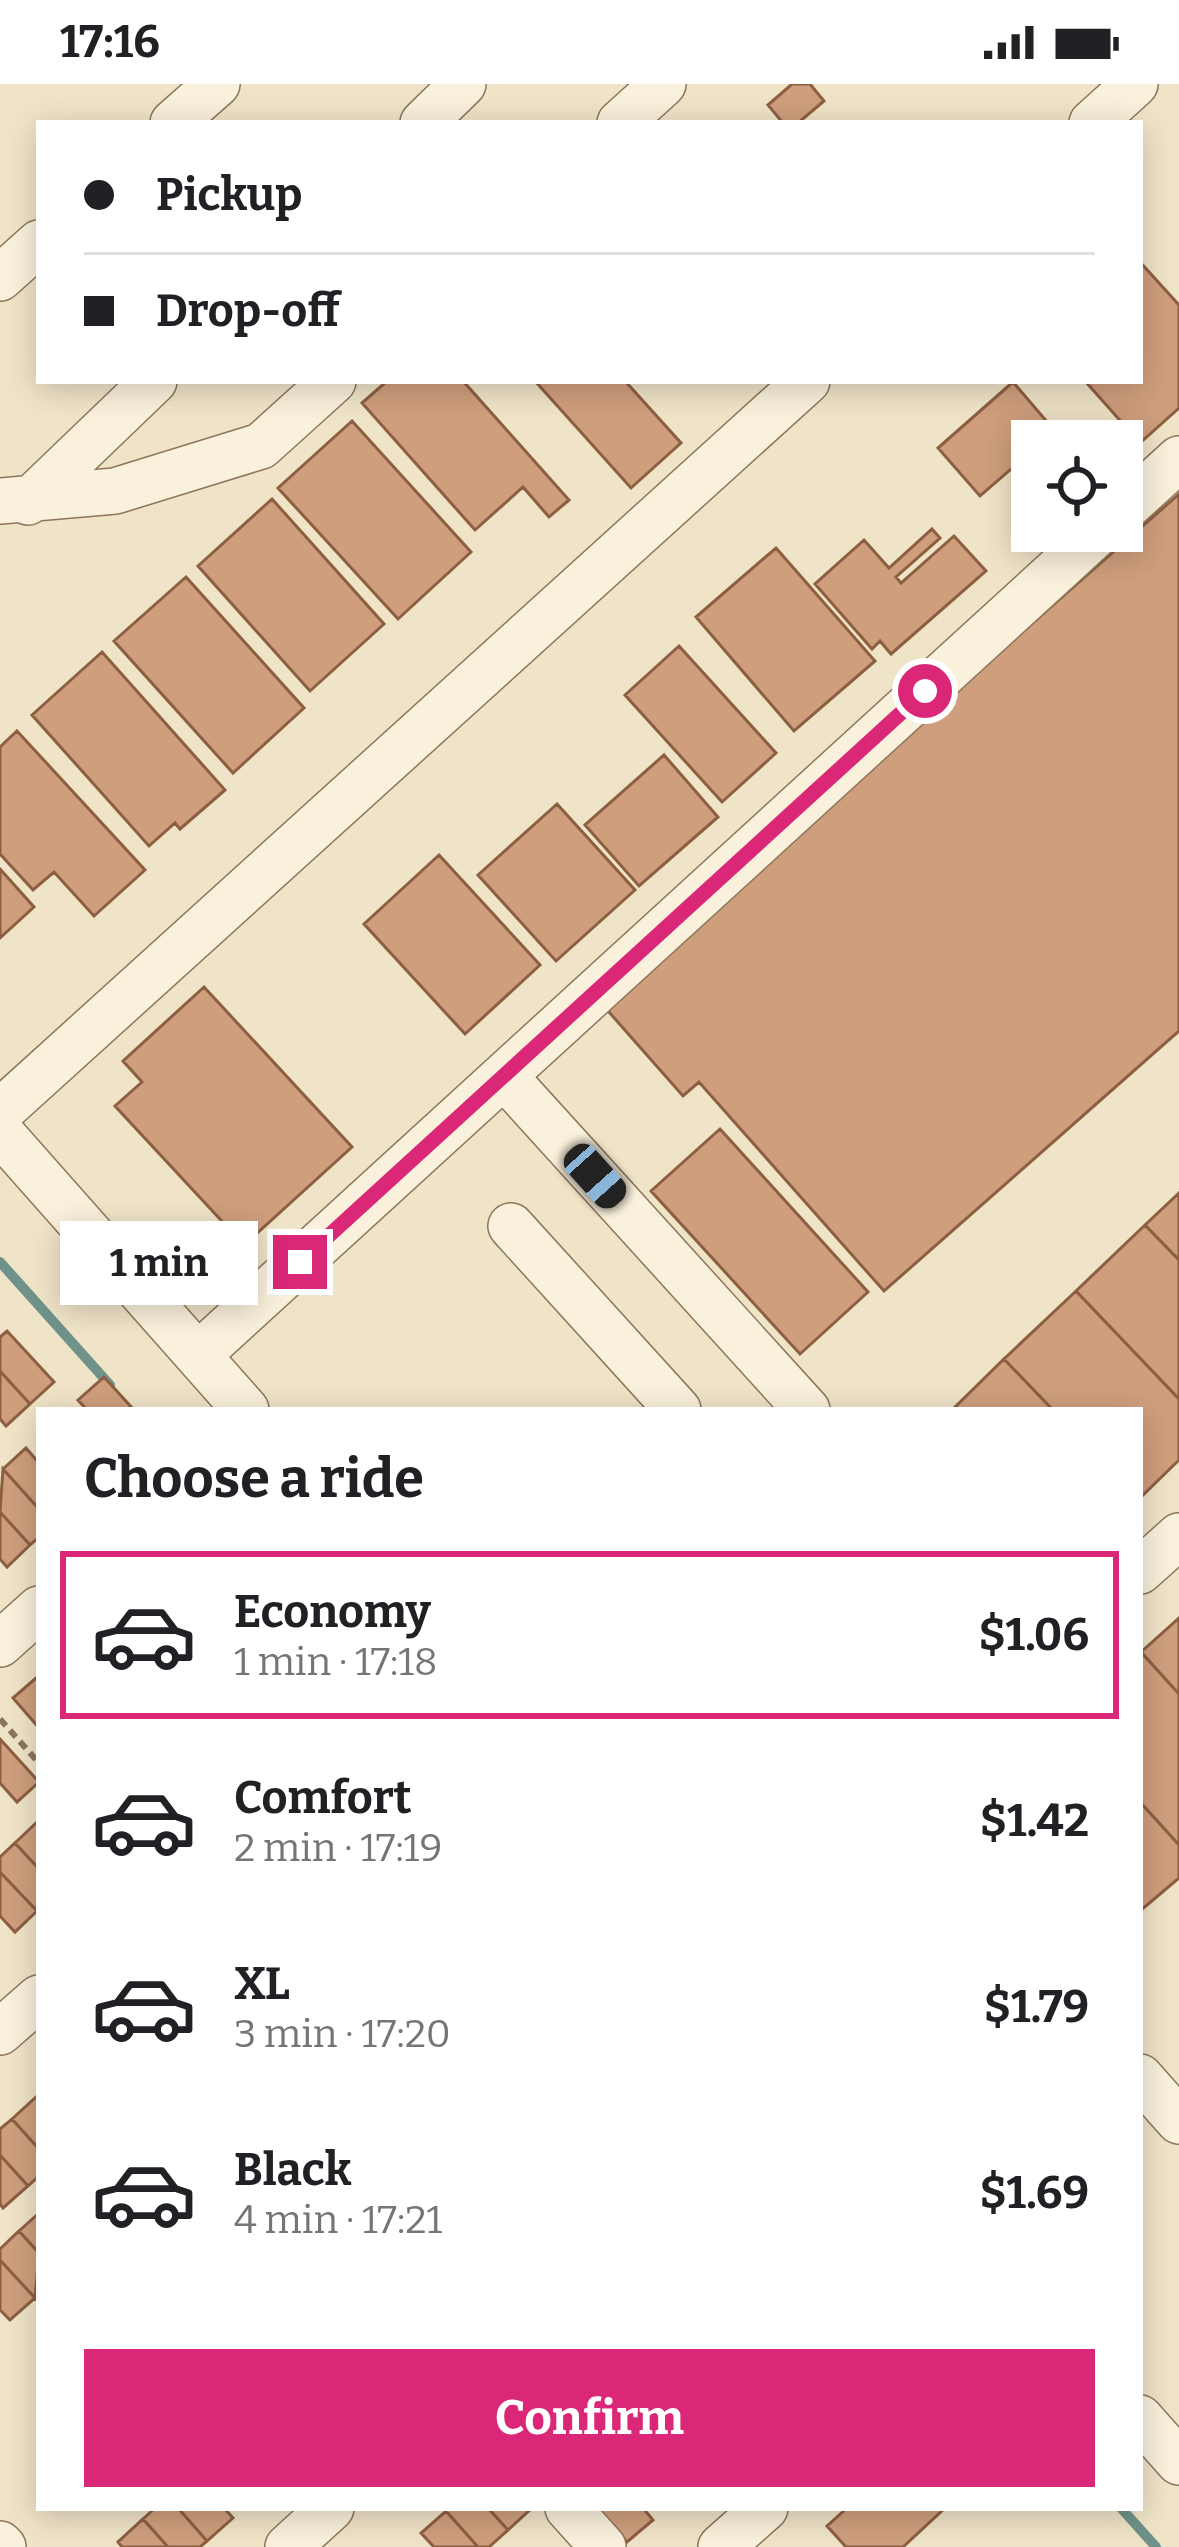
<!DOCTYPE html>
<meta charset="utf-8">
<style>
body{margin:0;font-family:Bitter,serif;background:#f2f2f2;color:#202124;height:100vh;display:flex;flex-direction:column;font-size:45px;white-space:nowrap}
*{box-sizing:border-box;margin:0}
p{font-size:39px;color:#757577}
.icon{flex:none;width:66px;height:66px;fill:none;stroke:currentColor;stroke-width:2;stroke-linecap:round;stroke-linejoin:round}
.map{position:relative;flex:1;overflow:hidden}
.drawer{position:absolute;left:36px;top:1323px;width:1107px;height:1104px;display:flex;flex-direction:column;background:#fff;border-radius:0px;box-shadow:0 6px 30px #0003}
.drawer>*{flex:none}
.top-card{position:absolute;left:36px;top:36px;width:1107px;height:264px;border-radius:0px;box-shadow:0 6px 30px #0003;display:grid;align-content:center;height:264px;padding:0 48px;background:#fff}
.buttons{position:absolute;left:1011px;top:336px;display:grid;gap:24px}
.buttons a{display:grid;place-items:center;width:132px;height:132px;border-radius:0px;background:#fff;box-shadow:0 6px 30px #0003;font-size:60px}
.end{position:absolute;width:54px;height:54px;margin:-27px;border:15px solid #db2777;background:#fff;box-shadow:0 0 0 6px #fff}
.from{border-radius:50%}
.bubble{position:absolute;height:84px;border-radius:0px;background:#fff;box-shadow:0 6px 30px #0003;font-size:39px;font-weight:700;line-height:84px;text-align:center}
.car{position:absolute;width:36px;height:72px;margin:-36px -18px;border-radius:15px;box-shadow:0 0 9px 3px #0007;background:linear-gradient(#222 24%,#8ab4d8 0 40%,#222 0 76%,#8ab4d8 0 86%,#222 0)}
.top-card b{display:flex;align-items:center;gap:42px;height:114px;font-size:45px}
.top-card b+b{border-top:3px solid #e0e0e0}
.top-card i{width:30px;height:30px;background:#202124}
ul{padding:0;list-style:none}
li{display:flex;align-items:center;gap:36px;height:168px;margin:0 24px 18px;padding:0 24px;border:6px solid transparent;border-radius:0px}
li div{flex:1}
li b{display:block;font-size:45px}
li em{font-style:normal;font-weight:700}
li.current{border-color:#db2777}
li>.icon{width:108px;height:108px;stroke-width:1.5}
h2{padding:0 48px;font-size:54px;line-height:144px}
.cta{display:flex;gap:24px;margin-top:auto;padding:24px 48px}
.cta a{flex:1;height:138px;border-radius:0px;background:#db2777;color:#fff;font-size:48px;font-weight:700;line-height:138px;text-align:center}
.status{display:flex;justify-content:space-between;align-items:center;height:84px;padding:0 60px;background:#fff;direction:ltr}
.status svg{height:33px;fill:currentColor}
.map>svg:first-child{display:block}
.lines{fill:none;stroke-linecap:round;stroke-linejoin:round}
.stream{stroke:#6f938a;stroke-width:10}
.building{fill:#cf9f7d;stroke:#8d5f41;stroke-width:3}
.minor-casing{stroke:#8d765c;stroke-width:48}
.path{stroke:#8d765c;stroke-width:6;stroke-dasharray:9 6;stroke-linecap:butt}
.minor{stroke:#faf1dc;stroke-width:45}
.route{stroke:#db2777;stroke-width:15}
</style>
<div class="status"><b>17:16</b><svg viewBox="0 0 49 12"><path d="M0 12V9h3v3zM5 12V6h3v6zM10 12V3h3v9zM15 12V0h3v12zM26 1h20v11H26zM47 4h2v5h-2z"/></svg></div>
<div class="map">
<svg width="1179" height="2463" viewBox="0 0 1179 2463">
<rect width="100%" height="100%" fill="#f0e4c8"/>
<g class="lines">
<!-- stream -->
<path class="stream" d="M0,1178L110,1301
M1121,2424L1156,2463"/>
</g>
<!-- building -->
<path class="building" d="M792,0H810L824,17L798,39H783L768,21Z
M1140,178L1179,221V324L1140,359L1085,297H1140Z
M387,297H463L569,416L549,433L523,403L475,446L362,319Z
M535,297H625L681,359L631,404Z
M1013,298L1055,347L1043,357H1032V367L980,412L938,364Z
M352,337L471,468L398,535L278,404Z
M1179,410V947L884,1207L699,998L683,1012L601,919Z
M272,415L384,540L310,607L198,482Z
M932,445L940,454L896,493L901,499L954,452L986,487L891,570L880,557L872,565L815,500L864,456L889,484Z
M776,464L875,577L794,647L696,533Z
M186,493L304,624L233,689L114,557Z
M679,562L776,669L722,718L625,611Z
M102,568L225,706L180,745L175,739L149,762L32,631Z
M17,647L145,786L94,832L54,788L33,806L0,770V663Z
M664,671L718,733L639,802L585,741Z
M557,720L635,806L556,877L478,791Z
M439,771L540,881L465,950L364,840Z
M0,785L34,823L0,854Z
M204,903L352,1063L244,1161L115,1022L142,998L123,977Z
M720,1045L868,1208L800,1270L651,1107Z
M1179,1109V1176L1145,1141Z
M1145,1141L1179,1176V1315L1076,1207Z
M1076,1207L1179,1315V1376L1140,1414V1326H1053L1004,1275Z
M7,1247L54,1298L30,1320L0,1287V1253Z
M1004,1275L1053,1326H952Z
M0,1287L30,1320L6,1342L0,1335Z
M104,1293L134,1326H87L78,1316Z
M26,1364L39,1379V1425L3,1385Z
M3,1385L39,1425V1453L30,1461L0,1428Z
M0,1428L30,1461L7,1483L0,1475Z
M1179,1534V1610L1141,1568Z
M1141,1568L1179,1610V1761L1140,1718Z
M36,1594L39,1597V1644L13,1614Z
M0,1655L39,1698L17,1718L0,1699Z
M1140,1718L1179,1761V1794L1140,1827Z
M36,1739L39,1742V1785L15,1759Z
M15,1759L39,1785L37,1827L0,1788V1773Z
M0,1788L37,1827L15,1848L0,1832Z
M36,2013L39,2016V2065L12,2035Z
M12,2035L39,2065V2092L28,2102L0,2071V2045Z
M0,2071L28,2102L3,2124L0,2120Z
M39,2129V2169L19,2147Z
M19,2147L39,2169L35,2214L0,2176V2165Z
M0,2176L35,2214L10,2236L0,2226Z
M155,2424H178L207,2457L200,2463H168L143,2435Z
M178,2424H224L233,2434L207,2457Z
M449,2424H488L508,2446L489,2463H478L446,2427Z
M488,2424H532L508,2446Z
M597,2424H643L653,2436L627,2458Z
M847,2424H945L903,2463H846L827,2442Z
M446,2427L478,2463H434L421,2449Z
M143,2435L168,2463H122L118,2458Z"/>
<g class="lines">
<!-- minor casing -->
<g class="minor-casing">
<path id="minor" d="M173,39L217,0
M423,39L463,0
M620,39L663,0
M1092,39L1135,0
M0,194L39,159
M0,417L115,407L261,362L333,297
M28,418L154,297
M1122,427L1179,375
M504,992L807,1326
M0,1028L807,297
M0,1048L246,1326
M511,1142L678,1326
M198,1271L1100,447
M1140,1487L1179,1452
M0,1560L39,1525
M0,1948L39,1914
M1140,1993L1179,2037
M1140,2334L1179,2378
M568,2424L603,2463
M0,2460L3,2463
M288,2463L331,2424
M721,2463L765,2424"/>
</g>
<!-- path -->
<path class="path" d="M0,1635L39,1679"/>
<!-- minor -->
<use href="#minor" class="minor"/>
</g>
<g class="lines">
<!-- route -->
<path class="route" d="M300,1178L925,607"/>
</g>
</svg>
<div class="buttons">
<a><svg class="icon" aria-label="locate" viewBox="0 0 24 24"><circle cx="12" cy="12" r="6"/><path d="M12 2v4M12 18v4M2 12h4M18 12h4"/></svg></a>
</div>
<i class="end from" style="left:925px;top:607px"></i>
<i class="end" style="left:300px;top:1178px"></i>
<div class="bubble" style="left:60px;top:1137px;width:198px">1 min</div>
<i class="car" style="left:595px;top:1092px;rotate:138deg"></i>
<div class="top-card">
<b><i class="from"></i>Pickup</b>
<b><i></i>Drop-off</b>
</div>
<section class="drawer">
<h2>Choose a ride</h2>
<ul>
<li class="current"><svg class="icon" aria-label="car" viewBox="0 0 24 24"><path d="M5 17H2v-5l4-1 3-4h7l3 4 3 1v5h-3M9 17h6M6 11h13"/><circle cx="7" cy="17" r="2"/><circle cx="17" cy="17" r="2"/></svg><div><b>Economy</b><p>1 min · 17:18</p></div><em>$1.06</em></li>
<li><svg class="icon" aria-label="car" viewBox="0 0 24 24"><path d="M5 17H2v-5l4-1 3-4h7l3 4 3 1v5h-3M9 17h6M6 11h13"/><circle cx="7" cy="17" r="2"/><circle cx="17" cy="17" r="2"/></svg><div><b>Comfort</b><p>2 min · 17:19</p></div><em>$1.42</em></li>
<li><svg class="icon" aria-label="car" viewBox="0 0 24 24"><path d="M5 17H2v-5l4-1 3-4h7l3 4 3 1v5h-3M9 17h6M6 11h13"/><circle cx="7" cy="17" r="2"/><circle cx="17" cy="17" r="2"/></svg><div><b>XL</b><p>3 min · 17:20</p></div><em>$1.79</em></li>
<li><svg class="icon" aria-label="car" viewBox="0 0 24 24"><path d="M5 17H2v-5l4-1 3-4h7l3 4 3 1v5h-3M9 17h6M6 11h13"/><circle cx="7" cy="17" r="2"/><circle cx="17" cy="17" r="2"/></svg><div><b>Black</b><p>4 min · 17:21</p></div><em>$1.69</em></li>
</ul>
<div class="cta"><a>Confirm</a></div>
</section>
</div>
